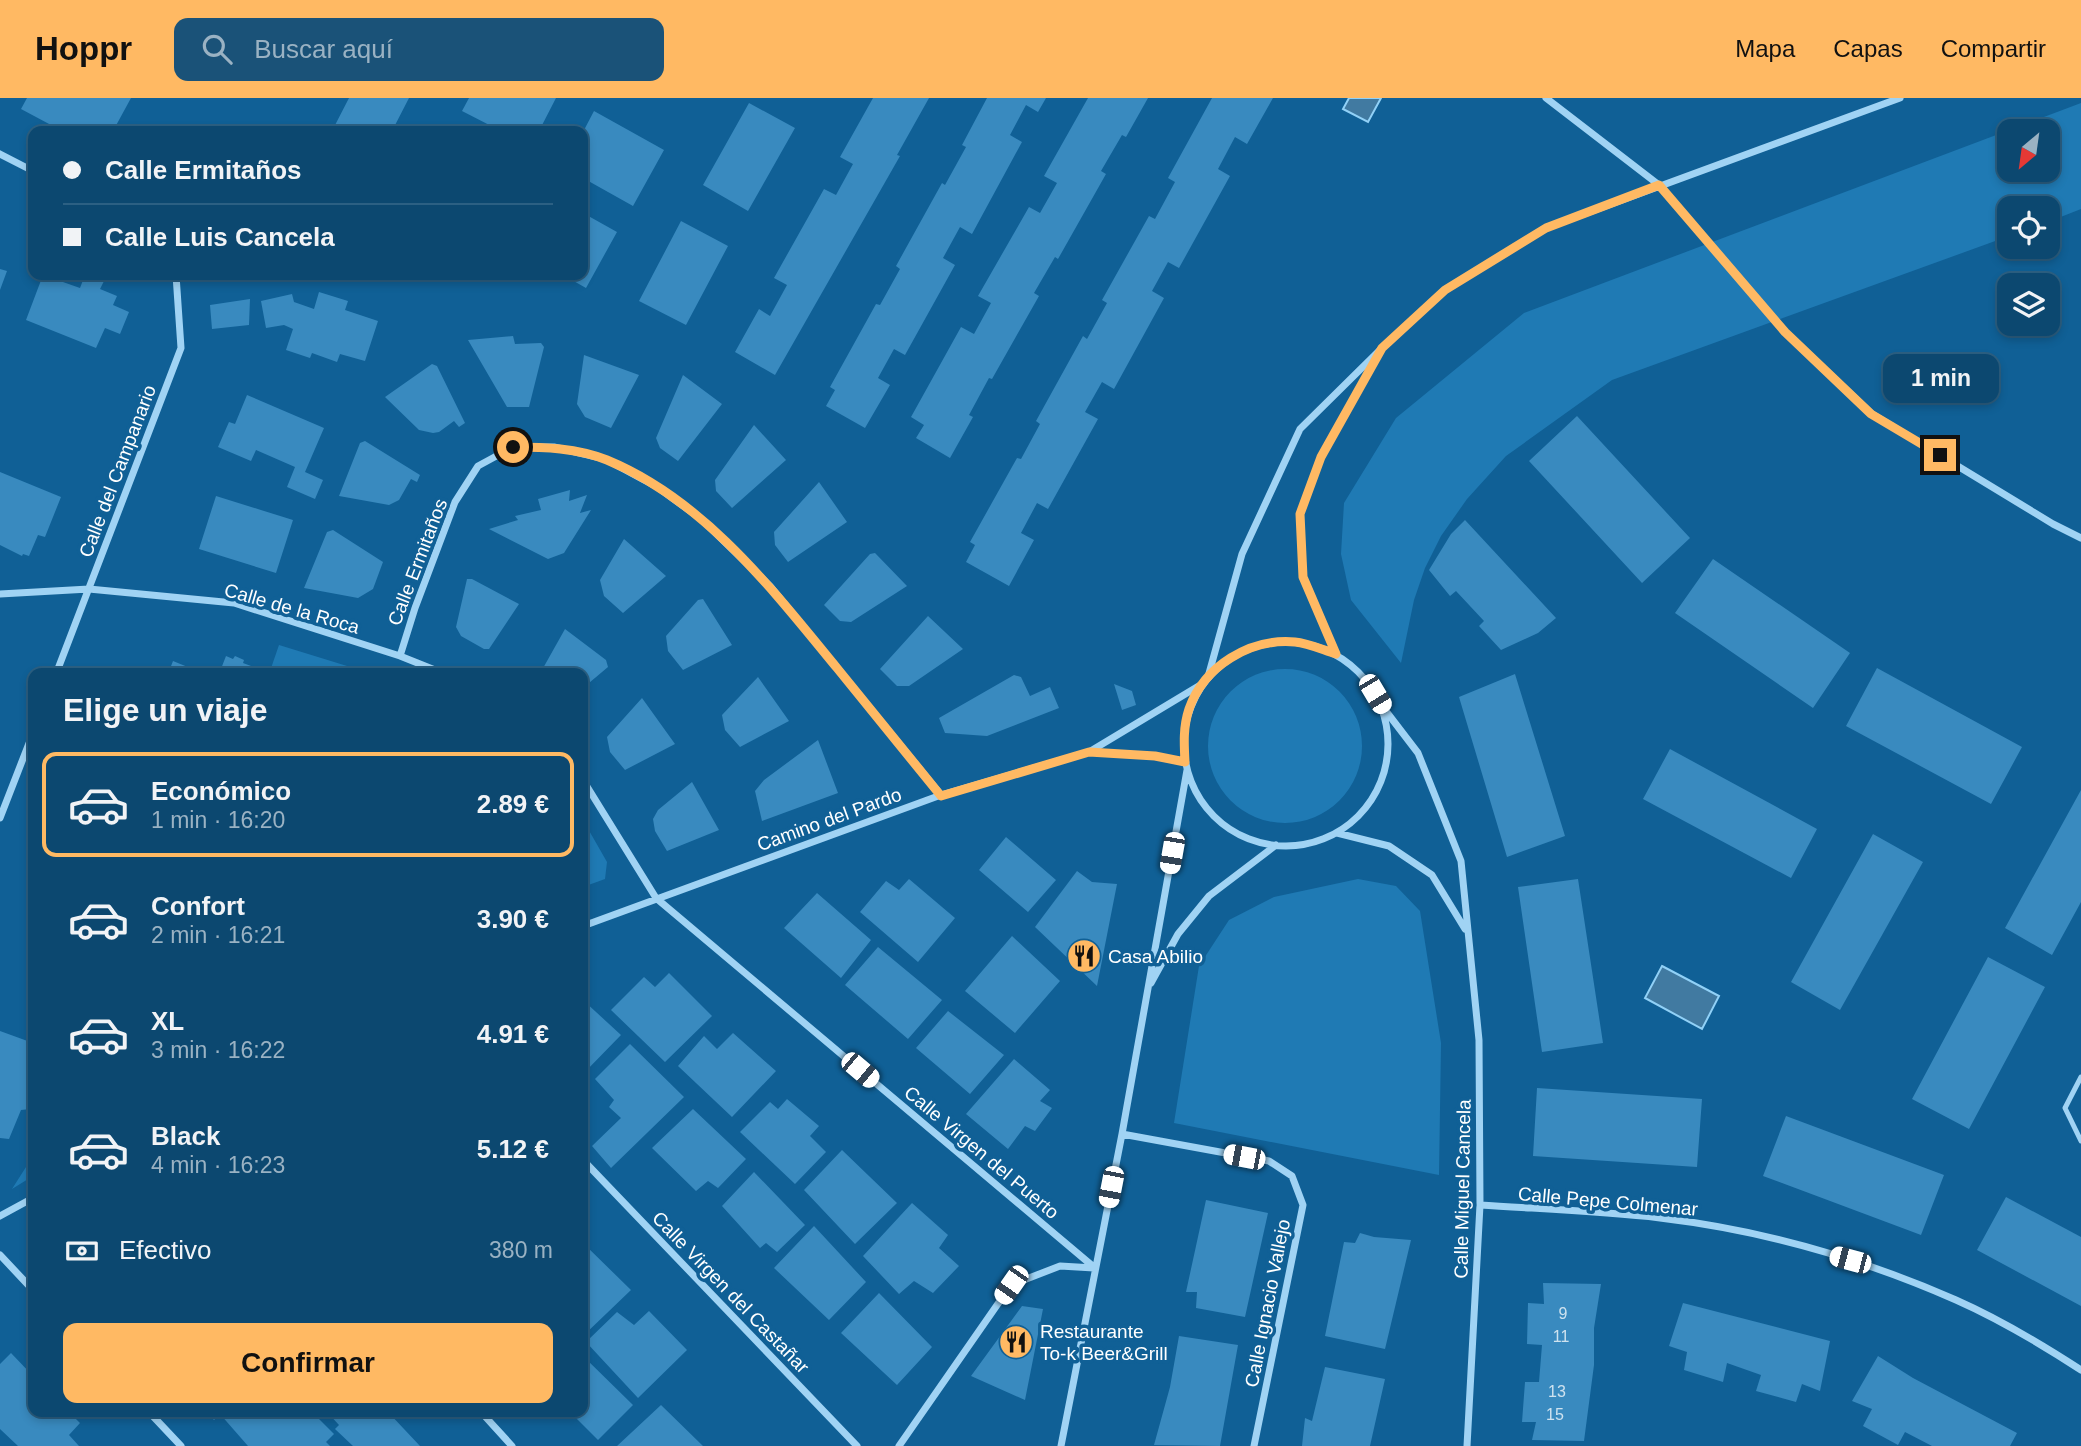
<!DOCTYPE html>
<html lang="es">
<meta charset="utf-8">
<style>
body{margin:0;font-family:Arial,sans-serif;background:#1a5278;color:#f1f3f6;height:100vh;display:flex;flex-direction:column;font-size:26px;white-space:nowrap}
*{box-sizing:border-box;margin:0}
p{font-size:23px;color:#9ab2c3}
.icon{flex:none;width:38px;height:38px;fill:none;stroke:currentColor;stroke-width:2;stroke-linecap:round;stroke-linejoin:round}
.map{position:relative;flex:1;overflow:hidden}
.drawer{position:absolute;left:28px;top:570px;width:560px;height:749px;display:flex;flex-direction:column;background:#0c4870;border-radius:14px;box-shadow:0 4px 10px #0003,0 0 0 2px #2c6083}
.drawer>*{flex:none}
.guide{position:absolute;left:28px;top:28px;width:560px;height:154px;border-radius:14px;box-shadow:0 4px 10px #0003,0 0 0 2px #2c6083;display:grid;align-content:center;height:154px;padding:0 35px;background:#0c4870}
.needle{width:46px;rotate:209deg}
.fabs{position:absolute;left:1997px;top:21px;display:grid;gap:14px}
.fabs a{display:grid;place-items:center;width:63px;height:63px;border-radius:14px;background:#0c4870;box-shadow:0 4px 10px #0003,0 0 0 2px #2c6083;font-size:35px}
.end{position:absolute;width:32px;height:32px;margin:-16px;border:9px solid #ffb963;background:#111;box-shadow:0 0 0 4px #111}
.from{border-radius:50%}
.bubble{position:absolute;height:49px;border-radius:14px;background:#0c4870;box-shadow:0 4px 10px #0003,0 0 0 2px #2c6083;font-size:23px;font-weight:600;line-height:49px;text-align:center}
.car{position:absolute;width:21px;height:42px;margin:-21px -10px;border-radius:9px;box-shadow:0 0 5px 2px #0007;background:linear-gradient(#fff 24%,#345 0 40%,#fff 0 76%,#345 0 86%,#fff 0)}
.guide b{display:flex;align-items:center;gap:24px;height:66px;font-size:26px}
.guide b+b{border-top:2px solid #2c6083}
.guide i{width:18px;height:18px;background:#f1f3f6}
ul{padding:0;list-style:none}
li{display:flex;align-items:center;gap:21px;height:105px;margin:0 14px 10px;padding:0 21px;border:4px solid transparent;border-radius:14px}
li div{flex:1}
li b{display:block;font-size:26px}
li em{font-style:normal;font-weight:600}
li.current{border-color:#ffb963}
li>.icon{width:63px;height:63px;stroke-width:1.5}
h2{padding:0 35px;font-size:32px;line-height:84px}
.pay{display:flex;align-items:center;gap:18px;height:77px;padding:0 35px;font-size:26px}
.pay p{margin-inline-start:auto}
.action{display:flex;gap:14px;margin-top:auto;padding:14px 35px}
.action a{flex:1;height:80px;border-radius:14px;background:#ffb963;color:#111;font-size:28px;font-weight:600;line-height:80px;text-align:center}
header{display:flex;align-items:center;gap:42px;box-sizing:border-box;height:98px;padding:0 35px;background:#ffb963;color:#111}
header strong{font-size:33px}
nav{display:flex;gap:38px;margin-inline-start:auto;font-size:24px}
.search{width:490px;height:63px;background:#1a5278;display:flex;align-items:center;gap:18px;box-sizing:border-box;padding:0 24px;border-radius:14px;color:#9ab2c3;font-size:26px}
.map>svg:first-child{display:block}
.green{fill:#1f7ab4;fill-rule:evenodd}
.water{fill:#417aa1;stroke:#91d1f7;stroke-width:2}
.building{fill:#398abf}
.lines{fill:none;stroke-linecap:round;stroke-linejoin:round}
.lane{stroke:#a0d3f4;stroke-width:5}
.street{stroke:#a0d3f4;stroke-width:7}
.route{stroke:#ffb963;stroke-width:9}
.labels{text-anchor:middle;stroke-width:7;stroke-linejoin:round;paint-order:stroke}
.number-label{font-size:16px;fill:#cee2ef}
.street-label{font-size:19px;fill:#fff;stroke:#106096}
.poi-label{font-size:19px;fill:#fff;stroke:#106096;text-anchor:start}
</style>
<header>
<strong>Hoppr</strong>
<div class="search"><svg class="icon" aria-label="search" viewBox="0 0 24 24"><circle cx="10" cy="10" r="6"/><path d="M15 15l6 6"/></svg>Buscar aquí</div>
<nav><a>Mapa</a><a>Capas</a><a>Compartir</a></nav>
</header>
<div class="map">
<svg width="2081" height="1348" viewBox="0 0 2081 1348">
<rect width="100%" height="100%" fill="#106096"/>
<!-- green -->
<path class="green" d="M2081,5V111L2048,124V110H2009V138L1612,282L1506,358L1467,401L1441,438L1425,470L1414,502L1401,565L1351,502L1341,456L1344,405L1396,320L1524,215ZM2009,33H2048V72H2009Z
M279,547L373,576H269Z
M1208 648a77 77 0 1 1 154 0a77 77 0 1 1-154 0Z
M583,722L607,764L605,781L583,789Z
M1358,781L1396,788L1420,813L1441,945L1439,1077L1174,1025L1199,868L1229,822L1274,799Z
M33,1057V1078L12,1091L33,1058Z"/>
<!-- water -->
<path class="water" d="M1349,0H1381L1368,24L1343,11Z
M1662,868L1719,898L1702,931L1645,900Z"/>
<!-- building -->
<path class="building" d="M27,0H131L113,33H47L51,27L21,11Z
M349,0H409L392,33H332Z
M469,0H556L539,33H501L462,13Z
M873,0H929L897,57L900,58L775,277L735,254L759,211L770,218L787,187L774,180L824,91L836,97L853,66L840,59Z
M987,0H1046L1038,14L1026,7L1010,37L1022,44L972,136L960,129L943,160L955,167L905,257L894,251L878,280L890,287L865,330L826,308L835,292L830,289L876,206L880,207L900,171L896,168L942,85L945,87L966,49L962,47Z
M1088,0H1148L1126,39L1122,37L1101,73L1106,76L1058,161L1055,159L1034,195L1039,198L992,281L989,280L969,317L973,319L950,360L916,340L924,327L911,319L961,229L974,236L991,205L978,198L1029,109L1040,115L1057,85L1044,78Z
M1212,0H1273L1247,46L1235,39L1218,71L1230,78L1179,170L1168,164L1152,193L1164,200L1114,291L1102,284L1085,314L1098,321L1048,411L1037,405L1021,435L1034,442L1009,488L966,464L975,447L970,444L1017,360L1021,361L1040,326L1036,323L1083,238L1087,241L1107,205L1102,202L1149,118L1155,121L1175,84L1168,80Z
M749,5L795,30L748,113L703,87Z
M594,13L664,52L633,108L583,80V34Z
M583,115L617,134L586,190L563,177H583Z
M681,123L728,148L686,227L639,203Z
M0,171L7,173L0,192Z
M43,177L80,190L85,177L104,183L100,191L117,198L113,207L129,214L120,236L105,230L96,250L26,222Z
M319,194L348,203L345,212L378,223L365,263L340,256L337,264L312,255L310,260L286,252L293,231L284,227L266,230L261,203L292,196L294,204L314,211Z
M250,201L249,227L212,231L210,207Z
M513,238L515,246L541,245L544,249L529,309H507L468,242Z
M584,257L639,277L611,330L585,319L577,306Z
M432,266L437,268L465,325L459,329L454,323L439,334L433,335L419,332L385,299Z
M683,277L722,306L678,363L660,350L656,340Z
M247,297L324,330L305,374L323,382L315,401L287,389L295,369L256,352L251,363L218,349L229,324L235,326Z
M1577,318L1690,440L1642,485L1529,363Z
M754,327L786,362L732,410L716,393L715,382Z
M365,343L420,377L417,384L411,381L399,402L389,407L339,398L360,345Z
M0,374L61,399L45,439L38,437L29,458L23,456L22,458L0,447Z
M819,384L847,424L788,464L775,447L774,434Z
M570,392L569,403L587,397L580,415L591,412L564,455L548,461L489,431L518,422L515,418L541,412L538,401Z
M216,398L293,422L276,475L199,451Z
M1465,422L1556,520L1538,535L1501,552L1479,528L1484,523L1456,493L1450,498L1429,472L1451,436Z
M333,432L383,464L373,491L358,500L304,490L327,434Z
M624,441L666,478L623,515L604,498L600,482Z
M875,455L907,488L851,524L840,523L824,507L870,456Z
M1713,461L1850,555L1813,610L1675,515Z
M467,481H472L519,506L489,551H484L461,538L456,529Z
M703,501L732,547L683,572L668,553L666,538L698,502Z
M928,518L963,551L909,588H897L880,571Z
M565,531L606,562L608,569L583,590V576H543L542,572Z
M226,558L233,561L235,558L244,562L243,565L251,568L248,576H219Z
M173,563L205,576H168Z
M1877,570L2022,649L1991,706L1846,628Z
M1515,576L1565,738L1507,759L1459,599Z
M1014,577L1021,579L1030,598L1050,589L1059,610L987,638L945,635L939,620Z
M758,579L789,623L740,649L725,632L722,617Z
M1114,586L1132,593L1136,607L1122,612Z
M642,600L675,646L625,672L610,654L607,639Z
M818,642L838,695L762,723L755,693L764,682Z
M1670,651L1817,731L1791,780L1643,701Z
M692,684L719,732L667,753L655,733L653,721L658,712Z
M2081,692V804L2052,857L2005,830Z
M1873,736L1923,764L1840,912L1791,884Z
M1006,739L1056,782L1028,814L979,772Z
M1077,773L1092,784L1117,786L1097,888L1035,829Z
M909,781L955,820L918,864L860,814L886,783L899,792Z
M1578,781L1603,945L1542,954L1518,789Z
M817,795L871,842L841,880L784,830Z
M1012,838L1060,883L1015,935L965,893Z
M878,849L942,902L908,941L845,887Z
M1988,859L2045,889L1969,1031L1912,1001Z
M669,875L712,918L665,964L611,912L644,879L655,889Z
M583,902L621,937L583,976Z
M948,913L1004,957L970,996L916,950Z
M0,933L33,945V1004L30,1011L21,1012L9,1041L0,1040Z
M733,935L776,973L732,1019L678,968L704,938L717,951Z
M630,946L684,999L611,1070L592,1048L621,1020L609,1009L614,1002L595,981Z
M1014,961L1050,992L1040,1003L1052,1010L1035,1033L1025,1028L1008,1051L966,1016Z
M1537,990L1702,1001L1697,1069L1533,1058Z
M787,1001L819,1028L810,1038L826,1054L795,1086L740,1034L770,1004L778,1011Z
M693,1011L746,1061L718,1090L708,1083L696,1093L652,1050Z
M1786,1018L1944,1077L1921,1137L1763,1078Z
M842,1052L897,1105L855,1146L804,1092Z
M754,1074L805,1127L777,1154L766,1145L760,1150L722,1108Z
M2006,1099L2081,1139V1208L1977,1152Z
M1206,1102L1268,1115L1245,1219L1196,1210L1197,1194H1186Z
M912,1105L948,1137L939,1150L959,1168L933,1195L914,1183L899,1196L863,1158Z
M814,1128L866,1184L829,1222L774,1170Z
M1360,1135L1374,1139L1411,1142L1385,1251L1325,1238L1344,1144L1355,1145Z
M583,1145L631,1192L583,1238Z
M1543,1185L1601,1186L1594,1230V1267L1584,1343L1532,1342L1536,1324H1522L1525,1284H1539L1542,1247L1527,1246L1528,1205L1544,1206Z
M879,1195L932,1249L897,1287L841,1235Z
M1683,1205L1830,1243L1820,1293L1802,1286L1796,1304L1756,1293L1761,1277L1727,1265L1723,1284L1684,1272L1687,1254L1669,1248Z
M1022,1208L1043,1211L1025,1302L971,1278Z
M649,1213L687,1252L638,1300L586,1244L617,1214L634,1227Z
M1179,1238L1238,1247L1220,1348L1154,1347L1170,1289Z
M11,1255L33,1278V1314H69L80,1325L69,1337L79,1348H18L0,1331V1266Z
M583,1258L633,1307L598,1342L570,1314H583Z
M1878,1258L1913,1280L2017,1335L2010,1348H1932L1905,1334L1898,1347L1863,1328L1872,1311L1852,1303Z
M1325,1269L1385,1281L1370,1348H1302L1305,1320L1312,1323Z
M661,1307L703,1348H617Z
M206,1314H312L334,1336L326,1344L330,1348H248L220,1316L214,1322Z
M327,1314H388L420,1348H353L335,1331L339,1327Z"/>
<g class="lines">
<!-- lane -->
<path class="lane" d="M2081,979L2065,1010L2081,1043"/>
<!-- street -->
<path class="street" d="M1546,0L1659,87L1785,234L1872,316L2053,426L2081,440
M0,56L33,73
M0,496L89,491L234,505L400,558L445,576
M1184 646a102 102 0 1 1 204 0a102 102 0 1 1-204 0Z
M1336,556L1303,479L1300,416L1321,359L1377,259
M400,558L415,510L455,404L478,368L513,349H554L605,361L657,389L701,421L770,488L941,697
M56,576L181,250L176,177
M1208,579L1242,456L1300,331L1382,250L1445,192L1546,130L1900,0
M1382,608L1418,655L1461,763L1479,942L1480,1107L1467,1348
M1090,654L1155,658L1185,664
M583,682L656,800L1095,1170
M0,720L33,635
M1337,735L1389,748L1432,777L1465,831
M583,828L941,697L1089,654L1202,586
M1151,885L1178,836L1209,798L1276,747
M1122,1036L1269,1063L1292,1078L1303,1107L1254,1348
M583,1062L857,1348
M1480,1107C1540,1111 1601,1113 1660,1120C1761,1132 1863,1161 1956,1202C1999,1221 2041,1246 2081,1272
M0,1118L33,1100
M0,1157L33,1192
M149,1314L181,1348
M481,1314L512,1348
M899,1348L1011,1187L1060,1168L1094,1170
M1061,1348L1122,1036L1187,672"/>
</g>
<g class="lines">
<!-- route -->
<path class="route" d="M513,349C544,349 577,350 607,362C704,402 772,491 837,570C871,612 906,655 941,698L1089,654L1155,658L1185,664C1184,646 1183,629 1189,611C1204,568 1250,540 1295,544C1308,545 1323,552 1336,556L1303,479L1300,416L1321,359L1382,250L1445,192L1546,130L1659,87L1785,234L1871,316L1940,357"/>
</g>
<!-- icons -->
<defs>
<g id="restaurant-disc" transform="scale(1.75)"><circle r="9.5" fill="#ffb963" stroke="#106096"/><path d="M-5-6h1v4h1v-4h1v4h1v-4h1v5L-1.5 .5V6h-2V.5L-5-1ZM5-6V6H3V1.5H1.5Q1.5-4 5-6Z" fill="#111"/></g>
</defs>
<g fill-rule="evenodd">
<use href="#restaurant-disc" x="1084" y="858"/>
<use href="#restaurant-disc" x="1016" y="1244"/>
</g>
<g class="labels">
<!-- number labels -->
<g class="number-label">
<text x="1563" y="1221">9</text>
<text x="1561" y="1244">11</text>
<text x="1557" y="1299">13</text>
<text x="1555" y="1322">15</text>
</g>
<!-- street labels -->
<g class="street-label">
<text transform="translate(117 373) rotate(-69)" y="7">Calle del Campanario</text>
<text transform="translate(417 464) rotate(-69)" y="7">Calle Ermitaños</text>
<text transform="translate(292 510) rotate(16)" y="7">Calle de la Roca</text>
<text transform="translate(829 721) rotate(-20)" y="7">Camino del Pardo</text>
<text transform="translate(982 1054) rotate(40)" y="7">Calle Virgen del Puerto</text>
<text transform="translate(1462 1091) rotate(-89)" y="7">Calle Miguel Cancela</text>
<text transform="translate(1608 1103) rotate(5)" y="7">Calle Pepe Colmenar</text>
<text transform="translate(731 1194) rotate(46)" y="7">Calle Virgen del Castañar</text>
<text transform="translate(1267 1205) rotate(-79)" y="7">Calle Ignacio Vallejo</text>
</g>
<!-- poi labels -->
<g class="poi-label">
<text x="1108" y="865">Casa Abilio</text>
<text x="1040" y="1240">Restaurante<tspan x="1040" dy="22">To-k Beer&amp;Grill</tspan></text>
</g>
</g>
</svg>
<div class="fabs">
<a><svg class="needle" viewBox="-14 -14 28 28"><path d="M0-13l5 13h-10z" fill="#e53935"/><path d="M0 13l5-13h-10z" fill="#9ab2c3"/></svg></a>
<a><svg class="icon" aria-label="locate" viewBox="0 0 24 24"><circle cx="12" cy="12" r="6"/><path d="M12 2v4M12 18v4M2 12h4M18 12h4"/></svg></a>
<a><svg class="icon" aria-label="layers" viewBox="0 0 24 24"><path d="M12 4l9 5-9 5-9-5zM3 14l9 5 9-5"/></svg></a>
</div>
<i class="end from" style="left:513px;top:349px"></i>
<i class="end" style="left:1940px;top:357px"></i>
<div class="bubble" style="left:1883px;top:256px;width:116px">1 min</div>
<i class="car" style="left:1375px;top:596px;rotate:149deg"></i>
<i class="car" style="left:1172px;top:755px;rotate:190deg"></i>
<i class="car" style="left:860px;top:972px;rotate:130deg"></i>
<i class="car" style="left:1244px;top:1059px;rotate:281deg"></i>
<i class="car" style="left:1111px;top:1089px;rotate:191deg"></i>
<i class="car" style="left:1850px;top:1162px;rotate:285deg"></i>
<i class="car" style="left:1011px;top:1187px;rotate:215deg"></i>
<div class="guide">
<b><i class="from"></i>Calle Ermitaños</b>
<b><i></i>Calle Luis Cancela</b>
</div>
<section class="drawer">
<h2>Elige un viaje</h2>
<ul>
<li class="current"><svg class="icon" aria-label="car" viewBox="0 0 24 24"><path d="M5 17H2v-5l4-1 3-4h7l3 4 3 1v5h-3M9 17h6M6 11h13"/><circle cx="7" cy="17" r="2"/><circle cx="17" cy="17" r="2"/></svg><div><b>Económico</b><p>1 min · 16:20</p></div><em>2.89 €</em></li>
<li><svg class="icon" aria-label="car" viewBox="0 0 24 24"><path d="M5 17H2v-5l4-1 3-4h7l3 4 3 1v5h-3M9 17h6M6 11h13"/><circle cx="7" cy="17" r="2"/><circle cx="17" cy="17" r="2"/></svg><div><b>Confort</b><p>2 min · 16:21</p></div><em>3.90 €</em></li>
<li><svg class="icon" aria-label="car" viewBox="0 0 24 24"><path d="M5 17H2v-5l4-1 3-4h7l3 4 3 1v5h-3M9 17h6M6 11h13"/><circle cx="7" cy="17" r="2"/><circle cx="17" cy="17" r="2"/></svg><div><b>XL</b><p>3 min · 16:22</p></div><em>4.91 €</em></li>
<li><svg class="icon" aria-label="car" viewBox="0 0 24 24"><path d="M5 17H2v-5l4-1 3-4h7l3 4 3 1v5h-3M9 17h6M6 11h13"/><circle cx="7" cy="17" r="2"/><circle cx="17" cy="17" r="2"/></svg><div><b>Black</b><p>4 min · 16:23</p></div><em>5.12 €</em></li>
</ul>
<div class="pay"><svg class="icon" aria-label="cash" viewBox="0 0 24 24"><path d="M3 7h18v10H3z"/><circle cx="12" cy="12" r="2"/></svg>Efectivo<p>380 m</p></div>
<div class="action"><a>Confirmar</a></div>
</section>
</div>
